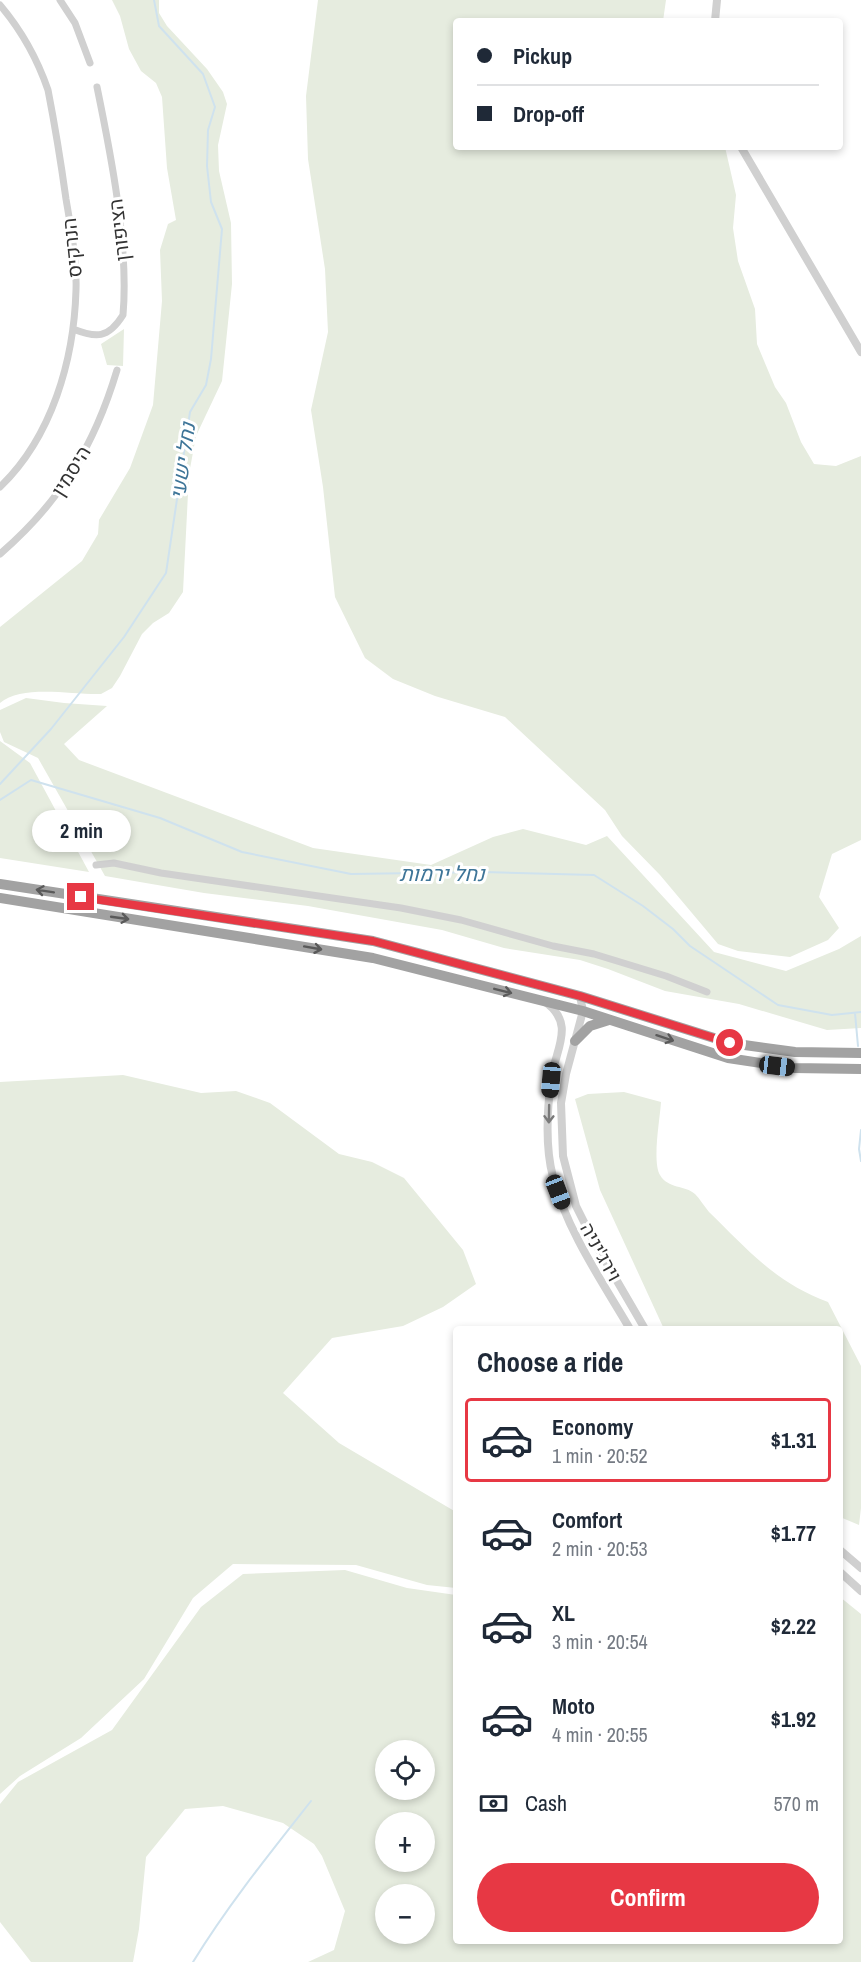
<!DOCTYPE html>
<meta charset="utf-8">
<style>
body{margin:0;font-family:"Archivo Narrow",Heebo,sans-serif;background:#f2f2f3;color:#1f2937;height:100vh;display:flex;flex-direction:column;font-size:22px;white-space:nowrap}
*{box-sizing:border-box;margin:0}
p{font-size:20px;color:#747a83}
.icon{flex:none;width:33px;height:33px;fill:none;stroke:currentColor;stroke-width:2;stroke-linecap:round;stroke-linejoin:round}
.map{position:relative;flex:1;overflow:hidden}
.drawer{position:absolute;left:453px;top:1326px;width:390px;height:618px;display:flex;flex-direction:column;background:#fff;border-radius:6px;box-shadow:0 3px 9px #0003}
.drawer>*{flex:none}
.guide{position:absolute;left:453px;top:18px;width:390px;height:132px;border-radius:6px;box-shadow:0 3px 9px #0003;display:grid;align-content:center;height:132px;padding:0 24px;background:#fff}
.controls{position:absolute;left:375px;top:1740px;display:grid;gap:12px}
.controls a{display:grid;place-items:center;width:60px;height:60px;border-radius:50%;background:#fff;box-shadow:0 3px 9px #0003;font-size:30px}
.end{position:absolute;width:27px;height:27px;margin:-14px;border:8px solid #e73844;background:#fff;box-shadow:0 0 0 3px #fff}
.from{border-radius:50%}
.bubble{position:absolute;height:42px;border-radius:21px;background:#fff;box-shadow:0 3px 9px #0003;font-size:20px;font-weight:700;line-height:42px;text-align:center}
.car{position:absolute;width:18px;height:36px;margin:-18px -9px;border-radius:8px;box-shadow:0 0 4px 2px #0007;background:linear-gradient(#222 24%,#8ab4d8 0 40%,#222 0 76%,#8ab4d8 0 86%,#222 0)}
.guide b{display:flex;align-items:center;gap:21px;height:57px;font-size:22px}
.guide b+b{border-top:2px solid #e0e1e3}
.guide i{width:15px;height:15px;background:#1f2937}
ul{padding:0;list-style:none}
li{display:flex;align-items:center;gap:18px;height:84px;margin:0 12px 9px;padding:0 12px;border:3px solid transparent;border-radius:6px}
li div{flex:1}
li b{display:block;font-size:22px}
li em{font-style:normal;font-weight:700}
li.on{border-color:#e73844}
li>.icon{width:54px;height:54px;stroke-width:1.5}
h2{padding:0 24px;font-size:27px;line-height:72px}
.pay{display:flex;align-items:center;gap:15px;height:66px;padding:0 24px;font-size:22px}
.pay p{margin-inline-start:auto}
.action{display:flex;gap:12px;margin-top:auto;padding:12px 24px}
.action a{flex:1;height:69px;border-radius:36px;background:#e73844;color:#fff;font-size:24px;font-weight:700;line-height:69px;text-align:center}
.map>svg:first-child{display:block}
.green{fill:#e6ecdf;fill-rule:evenodd}
.lines{fill:none;stroke-linecap:round;stroke-linejoin:round}
.stream{stroke:#cfe2ee;stroke-width:2}
.minor{stroke:#d0d0d0;stroke-width:7}
.tertiary{stroke:#d0d0d0;stroke-width:8}
.trunk{stroke:#a2a2a2;stroke-width:10}
.oneway{stroke:#5a5a5a}
.oneway2{stroke:#7a7a7a}
.route{stroke:#e73844;stroke-width:8}
.labels{text-anchor:middle;stroke-width:6;stroke-linejoin:round;paint-order:stroke}
.street-label{font-size:20px;fill:#333;stroke:#fff}
.water-label{font-size:21px;font-style:italic;fill:#3e7598;stroke:#fff}
</style>
<div class="map">
<svg width="861" height="1962" viewBox="0 0 861 1962">
<rect width="100%" height="100%" fill="#fff"/>
<!-- green -->
<path class="green" d="M112,0H159V13L167,26L207,69L223,92L227,104L218,145L219,171L231,223L232,284L222,381L196,436L189,474L183,592L169,613L153,623L142,634L120,676L112,688L101,694C72,695 22,684 0,703V627L82,561L98,534L99,520L130,468L153,405L162,301L160,250L168,224L176,220L167,168L162,97L156,83L141,71L129,49L120,16Z
M318,0H666L663,21H456V147H725L736,195L733,228L738,261L755,309L757,344L775,387L786,403L801,442L814,464L836,466L861,456V840L832,854L819,897L839,928L828,940L790,957L738,951L718,944L660,875L622,836L605,810L505,717L435,696L393,679L365,658L335,597L323,487L311,410L328,332L325,269L308,159L306,96Z
M124,329L123,366L107,365L101,344Z
M26,698L64,703L107,706L64,744L79,760L313,848L431,865L493,837L523,829L586,845L607,836L714,952L786,971L839,949L861,936V1028L827,1030L739,1004L665,991L608,969L580,960L504,948L442,930L308,906L204,893L105,876L38,758L4,742L0,732V710Z
M0,741L30,763L89,872L0,858Z
M123,1075L201,1093L236,1091L270,1103L339,1154L372,1162L404,1178L463,1250L476,1284L443,1307L403,1326L332,1338L283,1393L339,1443L456,1512V1588L427,1585L356,1565L233,1564L193,1598L144,1679L81,1738L20,1776L0,1794V1082Z
M624,1092L661,1102C660,1119 652,1161 660,1175C668,1189 685,1185 695,1194C700,1199 704,1206 709,1212C748,1250 776,1283 828,1302L861,1366V1508L859,1525L840,1517V1329H664L600,1190L575,1099L588,1094Z
M345,1570L407,1588L456,1595V1941H840V1597L861,1614V1962H308L334,1950L345,1911L322,1856L314,1844L283,1823L223,1806L185,1809L146,1857L139,1929L133,1962H31L0,1922V1804L18,1782L112,1730L201,1607L243,1574ZM386,1750H424V1790H386ZM386,1822H424V1862H386ZM386,1894H424V1934H386Z"/>
<g class="lines">
<!-- stream -->
<path class="stream" d="M0,784L51,729L124,637L166,573L190,412L206,385L211,359L222,229L211,202L207,166L208,130L215,107L203,74L159,26L154,0
M0,800L31,780L160,818L242,852L351,874L485,872L594,875L643,906L673,929L690,946L778,1005L832,1015L861,1012
M855,1013L858,1046
M861,1130L859,1149L861,1161
M193,1962C228,1905 270,1853 311,1801"/>
<!-- minor -->
<path class="minor" d="M60,0L75,23L90,63
M0,5C22,31 37,58 48,90C55,126 61,163 66,199C71,229 77,260 76,290C74,360 52,437 0,487
M73,329C96,338 108,339 123,315C129,246 111,155 97,87
M0,554C60,502 94,447 117,370
M96,865L114,863L161,873L401,908L461,920L553,946L594,954L666,976L707,992"/>
<!-- tertiary -->
<path class="tertiary" d="M715,21L717,0
M741,147L861,352
M580,996L583,1011L566,1074L561,1103L563,1156L576,1206L592,1238L645,1329
M544,1001C577,1024 555,1049 551,1080C547,1111 545,1147 553,1177C566,1229 603,1283 630,1329
M840,1550L861,1568
M840,1572L861,1591"/>
<!-- trunk -->
<path class="trunk" d="M0,884L373,941L580,996L730,1043L795,1052L861,1053
M0,898L373,958L583,1011L728,1058L793,1068L861,1069
M575,1041L590,1026L609,1020"/>
</g>
<!-- one-way arrows -->
<defs><path id="oneway-shaft" d="M-6 0H5M1.5-3L5.5 0L1.5 3" fill="none" stroke-width="1.6" stroke-linecap="round" stroke-linejoin="round" transform="scale(1.5)"/></defs>
<g class="oneway">
<use href="#oneway-shaft" transform="translate(45 891) rotate(-171)"/>
<use href="#oneway-shaft" transform="translate(120 918) rotate(8)"/>
<use href="#oneway-shaft" transform="translate(313 948) rotate(10)"/>
<use href="#oneway-shaft" transform="translate(503 991) rotate(14)"/>
<use href="#oneway-shaft" transform="translate(665 1038) rotate(18)"/>
</g>
<use class="oneway2" href="#oneway-shaft" transform="translate(549 1114) rotate(91)"/>
<g class="lines">
<!-- route -->
<path class="route" d="M81,897L373,941L580,996L730,1043"/>
</g>
<g class="labels">
<!-- street labels -->
<g class="street-label">
<text transform="translate(119 230) rotate(-97)" y="7">הציפורן</text>
<text transform="translate(72 248) rotate(-96)" y="7">הנרקיס</text>
<text transform="translate(71 471) rotate(-58)" y="7">היסמין</text>
<text transform="translate(601 1252) rotate(61)" y="7">וירג'יניה</text>
</g>
<!-- water labels -->
<g class="water-label">
<text transform="translate(183 461) rotate(-82)" y="7">נחל ישעי</text>
<text x="442" y="881">נחל ירמות</text>
</g>
</g>
</svg>
<div class="controls">
<a><svg class="icon" aria-label="locate" viewBox="0 0 24 24"><circle cx="12" cy="12" r="6"/><path d="M12 2v4M12 18v4M2 12h4M18 12h4"/></svg></a>
<a>+</a>
<a>−</a>
</div>
<i class="end from" style="left:730px;top:1043px"></i>
<i class="end" style="left:81px;top:897px"></i>
<div class="bubble" style="left:32px;top:810px;width:99px">2 min</div>
<i class="car" style="left:777px;top:1066px;rotate:97deg"></i>
<i class="car" style="left:551px;top:1080px;rotate:185deg"></i>
<i class="car" style="left:558px;top:1192px;rotate:159deg"></i>
<div class="guide">
<b><i class="from"></i>Pickup</b>
<b><i></i>Drop-off</b>
</div>
<section class="drawer">
<h2>Choose a ride</h2>
<ul>
<li class="on"><svg class="icon" aria-label="car" viewBox="0 0 24 24"><path d="M5 17H2v-5l4-1 3-4h7l3 4 3 1v5h-3M9 17h6M6 11h13"/><circle cx="7" cy="17" r="2"/><circle cx="17" cy="17" r="2"/></svg><div><b>Economy</b><p>1 min · 20:52</p></div><em>$1.31</em></li>
<li><svg class="icon" aria-label="car" viewBox="0 0 24 24"><path d="M5 17H2v-5l4-1 3-4h7l3 4 3 1v5h-3M9 17h6M6 11h13"/><circle cx="7" cy="17" r="2"/><circle cx="17" cy="17" r="2"/></svg><div><b>Comfort</b><p>2 min · 20:53</p></div><em>$1.77</em></li>
<li><svg class="icon" aria-label="car" viewBox="0 0 24 24"><path d="M5 17H2v-5l4-1 3-4h7l3 4 3 1v5h-3M9 17h6M6 11h13"/><circle cx="7" cy="17" r="2"/><circle cx="17" cy="17" r="2"/></svg><div><b>XL</b><p>3 min · 20:54</p></div><em>$2.22</em></li>
<li><svg class="icon" aria-label="car" viewBox="0 0 24 24"><path d="M5 17H2v-5l4-1 3-4h7l3 4 3 1v5h-3M9 17h6M6 11h13"/><circle cx="7" cy="17" r="2"/><circle cx="17" cy="17" r="2"/></svg><div><b>Moto</b><p>4 min · 20:55</p></div><em>$1.92</em></li>
</ul>
<div class="pay"><svg class="icon" aria-label="cash" viewBox="0 0 24 24"><path d="M3 7h18v10H3z"/><circle cx="12" cy="12" r="2"/></svg>Cash<p>570 m</p></div>
<div class="action"><a>Confirm</a></div>
</section>
</div>
